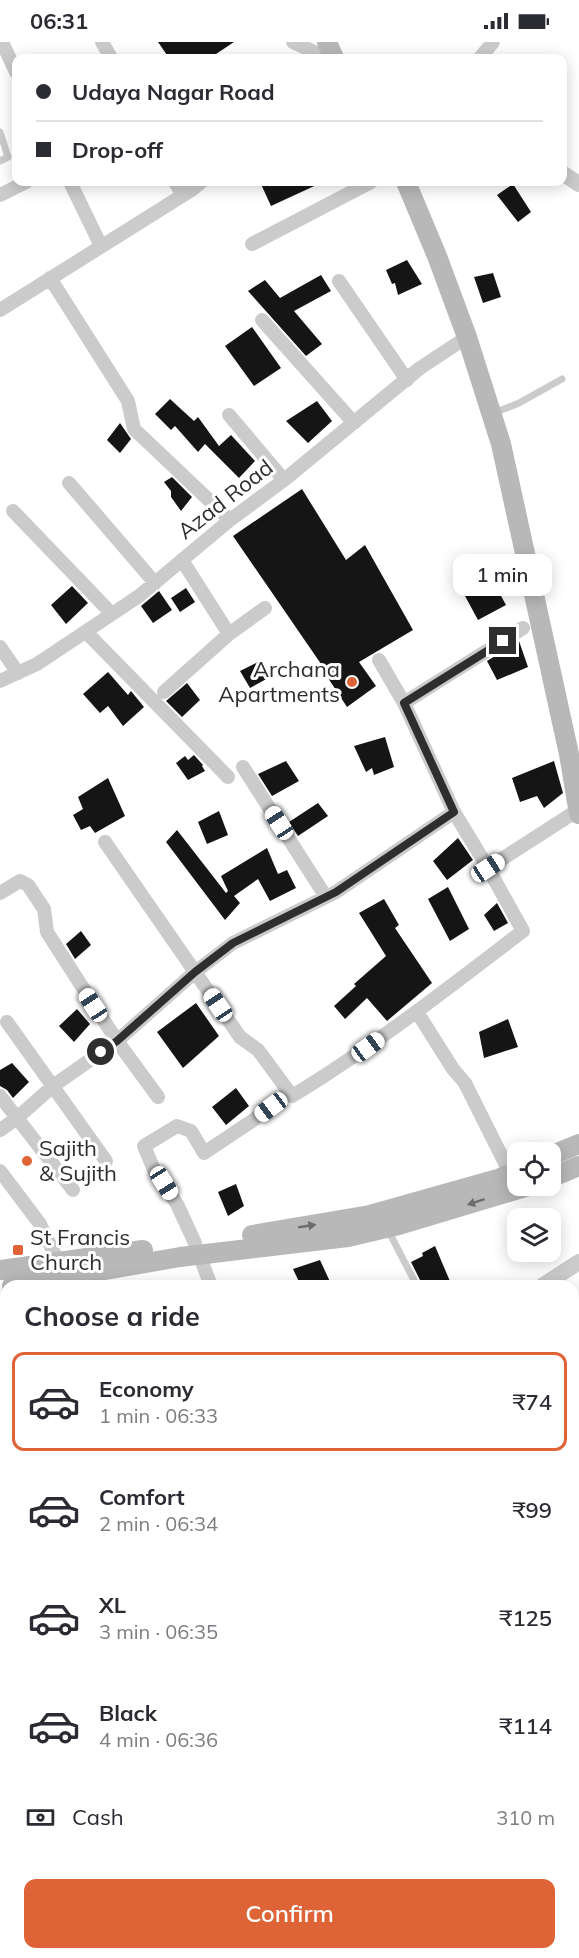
<!DOCTYPE html>
<meta charset="utf-8">
<style>
body{margin:0;font-family:Mulish,sans-serif;background:#f2f2f3;color:#2b2b33;height:100vh;display:flex;flex-direction:column;font-size:22px;white-space:nowrap}
*{box-sizing:border-box;margin:0}
p{font-size:20px;color:#7c7c81}
.icon{flex:none;width:33px;height:33px;fill:none;stroke:currentColor;stroke-width:2;stroke-linecap:round;stroke-linejoin:round}
.map{position:relative;flex:1;overflow:hidden}
.side{position:absolute;left:0px;top:1238px;width:579px;height:680px;display:flex;flex-direction:column;background:#fff;border-radius:18px 18px 0 0;box-shadow:0 3px 15px #0003}
.side>*{flex:none}
.top-card{position:absolute;left:12px;top:12px;width:555px;height:132px;border-radius:12px;box-shadow:0 3px 15px #0003;display:grid;align-content:center;height:132px;padding:0 24px;background:#fff}
.controls{position:absolute;left:507px;top:1100px;display:grid;gap:12px}
.controls a{display:grid;place-items:center;width:54px;height:54px;border-radius:12px;background:#fff;box-shadow:0 3px 15px #0003;font-size:30px}
.end{position:absolute;width:27px;height:27px;margin:-14px;border:8px solid #2e2e2e;background:#fff;box-shadow:0 0 0 3px #fff}
.from{border-radius:50%}
.bubble{position:absolute;height:42px;border-radius:12px;background:#fff;box-shadow:0 3px 15px #0003;font-size:20px;font-weight:600;line-height:42px;text-align:center}
.car{position:absolute;width:18px;height:36px;margin:-18px -9px;border-radius:8px;box-shadow:0 0 4px 2px #0007;background:linear-gradient(#fff 24%,#345 0 40%,#fff 0 76%,#345 0 86%,#fff 0)}
.top-card b{display:flex;align-items:center;gap:21px;height:57px;font-size:22px}
.top-card b+b{border-top:2px solid #e1e1e2}
.top-card i{width:15px;height:15px;background:#2b2b33}
ul{padding:0;list-style:none}
li{display:flex;align-items:center;gap:18px;height:99px;margin:0 12px 9px;padding:0 12px;border:3px solid transparent;border-radius:12px}
li div{flex:1}
li b{display:block;font-size:22px}
li em{font-style:normal;font-weight:600}
li.on{border-color:#de6437}
li>.icon{width:54px;height:54px;stroke-width:1.5}
h2{padding:0 24px;font-size:27px;line-height:72px}
.pay{display:flex;align-items:center;gap:15px;height:66px;padding:0 24px;font-size:22px}
.pay p{margin-inline-start:auto}
.cta{display:flex;gap:12px;margin-top:auto;padding:12px 24px}
.cta a{flex:1;height:69px;border-radius:12px;background:#de6437;color:#fff;font-size:24px;font-weight:600;line-height:69px;text-align:center}
.status{display:flex;justify-content:space-between;align-items:center;height:42px;padding:0 30px;background:#fff;direction:ltr}
.status svg{height:16px;fill:currentColor}
.map>svg:first-child{display:block}
.building{fill:#151515}
.lines{fill:none;stroke-linecap:round;stroke-linejoin:round}
.service{stroke:#cbcbcb;stroke-width:7}
.minor{stroke:#cbcbcb;stroke-width:14}
.tertiary{stroke:#cbcbcb;stroke-width:16}
.secondary{stroke:#b8b8b8;stroke-width:20}
.oneway{fill:#6c6c6c}
.route{stroke:#2e2e2e;stroke-width:8}
.poi-dot{fill:#de6437;stroke:#fff;stroke-width:2}
.labels{text-anchor:middle;stroke-width:6;stroke-linejoin:round;paint-order:stroke}
.street-label{font-size:22px;fill:#2e2e2e;stroke:#fff}
.poi-label{font-size:22px;fill:#2e2e2e;stroke:#fff;text-anchor:start}
</style>
<div class="status"><b>06:31</b><svg viewBox="0 0 49 12"><path d="M0 12V9h3v3zM5 12V6h3v6zM10 12V3h3v9zM15 12V0h3v12zM26 1h20v11H26zM47 4h2v5h-2z"/></svg></div>
<div class="map">
<svg width="579" height="1916" viewBox="0 0 579 1916">
<rect width="100%" height="100%" fill="#fff"/>
<!-- building -->
<path class="building" d="M158,0H234L210,16H169Z
M260,140H323L271,164Z
M513,142L531,170L518,180L497,153Z
M407,218L422,242L398,253L395,241L392,242L386,228Z
M493,231L501,255L483,261L474,235Z
M321,233L331,249L294,269L322,302L306,314L248,249L265,238L280,256Z
M252,285L281,326L254,344L225,304Z
M170,357L194,379L198,375L219,404L231,393L255,419L239,436L205,402L198,410L175,384L171,388L155,372Z
M317,359L332,379L308,401L286,379Z
M120,381L131,397L120,411L107,398Z
M172,435L192,455L181,469L171,455V449L164,440Z
M302,447L346,518L365,503L413,588L359,620L376,644L347,665L328,636L330,635L233,494Z
M494,541L506,563L478,578L465,554Z
M72,544L88,561L66,582L51,563Z
M186,546L195,560L180,570L171,556Z
M159,549L172,568L153,581L141,564Z
M519,599L528,625L497,638L487,619Z
M262,618L272,634L250,646L240,629Z
M108,630L128,653L131,649L144,665L123,684L108,664L100,671L83,652Z
M187,641L200,658L182,675L166,659Z
M385,695L394,725L374,733L372,726L366,730L354,704Z
M194,713L203,723L202,724L205,729L188,738L176,721L185,714L188,718Z
M286,719L299,739L272,754L258,732Z
M554,719L563,751L544,766L537,754L520,760L512,736Z
M108,736L125,774L95,791L90,784L81,788L73,773L83,767L78,755Z
M318,761L328,774L298,794L289,780Z
M219,769L228,793L207,802L198,780Z
M177,788L226,851L228,849L221,834L267,806L278,832L287,828L296,846L270,859L258,837L234,854L240,861L225,878L166,800Z
M458,796L473,818L447,838L433,819Z
M448,845L469,887L450,899L428,857Z
M384,857L399,883L395,886L432,941L387,979L367,956L345,977L334,964L356,944L354,942L386,914L359,871Z
M497,861L508,881L494,889L484,873Z
M81,889L91,903L75,917L66,902Z
M196,961L219,994L183,1026L157,990Z
M77,967L90,982L74,1000L59,984Z
M508,977L518,1005L484,1016L479,990Z
M12,1021L29,1040L13,1056L7,1048L0,1044V1028Z
M236,1046L249,1064L226,1083L212,1065Z
M236,1142L244,1164L228,1174L218,1150Z
M435,1204L452,1244H423L411,1220L423,1214L422,1211Z
M320,1218L332,1244H301L293,1227Z"/>
<g class="lines">
<!-- service -->
<path class="service" d="M0,90L8,115L0,119
M494,371L519,361L562,337
M388,1188L417,1244"/>
<!-- minor -->
<path class="minor" d="M2,0L16,30
M102,0L111,16
M293,0L327,16
M480,16L493,0
M70,140L101,204
M175,140L183,153
M0,153L26,140
M252,202L371,140
M50,236L128,359L134,387L230,478
M339,239L407,338
M0,268L193,147L201,140
M262,278L354,381
M229,373L284,438
M69,441L155,541
M13,469L112,572
M182,518L229,592L265,566
M86,590L228,735
M0,605L18,631
M379,618L404,661L454,770L488,826L578,768
M0,639L37,622L139,554L230,478L284,438L420,326L467,295
M164,650L229,592
M404,661L523,586
M243,725L326,855
M105,800L240,995L258,1008L292,1054C373,1005 448,946 523,889L488,826
M0,851L20,839L28,843L44,867L47,890L117,999L158,1055
M417,970L453,1027L465,1041L510,1131
M7,980L106,1119
M0,1054L73,1148
M0,1088L17,1076L53,1044L117,999L195,930L233,901L336,850L454,770
M0,1129L40,1182L58,1219
M195,1201L177,1162L155,1130L144,1104L177,1084L191,1089L204,1111L252,1079L289,1051
M199,1212L211,1244
M573,1442L579,1439
M573,1715L579,1712
M573,1858L579,1856
M219,1911L220,1916
M553,1911L554,1916
M481,1916L494,1911"/>
<!-- tertiary -->
<path class="tertiary" d="M562,131L579,142
M542,1244L579,1220
M0,1575L6,1572"/>
<!-- secondary -->
<path class="secondary" d="M327,0L334,16
M406,140L437,214L467,295L501,402L569,712L579,772
M550,1114L579,1102
M550,1136L579,1124
M252,1193L370,1173L498,1137L518,1128
M0,1228L143,1208
M12,1244L180,1215L348,1195L399,1183L532,1143"/>
</g>
<!-- one-way arrows -->
<defs><path id="oneway-solid" d="M-6-.8H1V-3.2L6.5 0L1 3.2V.8H-6Z" transform="scale(1.5)"/></defs>
<g class="oneway">
<use href="#oneway-solid" transform="translate(476 1160) rotate(162)"/>
<use href="#oneway-solid" transform="translate(307 1184) rotate(-9)"/>
</g>
<g class="lines">
<!-- route -->
<path class="route" d="M101,1010L117,999L195,930L233,901L336,850L454,770L404,661L503,599"/>
</g>
<!-- markers -->
<g class="poi-dot">
<circle cx="352" cy="640" r="6"/>
<circle cx="27" cy="1119" r="6"/>
<rect x="12" y="1202" width="12" height="12" rx="3"/>
</g>
<g class="labels">
<!-- street labels -->
<g class="street-label">
<text transform="translate(225 457) rotate(-38)" y="8">Azad Road</text>
</g>
<!-- poi labels -->
<g class="poi-label">
<text x="340" y="635" text-anchor="end">Archana<tspan x="340" dy="25">Apartments</tspan></text>
<text x="39" y="1114">Sajith<tspan x="39" dy="25">&amp; Sujith</tspan></text>
<text x="30" y="1203">St Francis<tspan x="30" dy="25">Church</tspan></text>
</g>
</g>
</svg>
<div class="controls">
<a><svg class="icon" aria-label="locate" viewBox="0 0 24 24"><circle cx="12" cy="12" r="6"/><path d="M12 2v4M12 18v4M2 12h4M18 12h4"/></svg></a>
<a><svg class="icon" aria-label="layers" viewBox="0 0 24 24"><path d="M12 4l9 5-9 5-9-5zM3 14l9 5 9-5"/></svg></a>
</div>
<i class="end from" style="left:101px;top:1010px"></i>
<i class="end" style="left:503px;top:599px"></i>
<div class="bubble" style="left:453px;top:512px;width:99px">1 min</div>
<i class="car" style="left:279px;top:781px;rotate:327deg"></i>
<i class="car" style="left:488px;top:826px;rotate:57deg"></i>
<i class="car" style="left:93px;top:963px;rotate:327deg"></i>
<i class="car" style="left:218px;top:963px;rotate:326deg"></i>
<i class="car" style="left:368px;top:1005px;rotate:54deg"></i>
<i class="car" style="left:271px;top:1065px;rotate:233deg"></i>
<i class="car" style="left:164px;top:1141px;rotate:148deg"></i>
<div class="top-card">
<b><i class="from"></i>Udaya Nagar Road</b>
<b><i></i>Drop-off</b>
</div>
<section class="side">
<h2>Choose a ride</h2>
<ul>
<li class="on"><svg class="icon" aria-label="car" viewBox="0 0 24 24"><path d="M5 17H2v-5l4-1 3-4h7l3 4 3 1v5h-3M9 17h6M6 11h13"/><circle cx="7" cy="17" r="2"/><circle cx="17" cy="17" r="2"/></svg><div><b>Economy</b><p>1 min · 06:33</p></div><em>₹74</em></li>
<li><svg class="icon" aria-label="car" viewBox="0 0 24 24"><path d="M5 17H2v-5l4-1 3-4h7l3 4 3 1v5h-3M9 17h6M6 11h13"/><circle cx="7" cy="17" r="2"/><circle cx="17" cy="17" r="2"/></svg><div><b>Comfort</b><p>2 min · 06:34</p></div><em>₹99</em></li>
<li><svg class="icon" aria-label="car" viewBox="0 0 24 24"><path d="M5 17H2v-5l4-1 3-4h7l3 4 3 1v5h-3M9 17h6M6 11h13"/><circle cx="7" cy="17" r="2"/><circle cx="17" cy="17" r="2"/></svg><div><b>XL</b><p>3 min · 06:35</p></div><em>₹125</em></li>
<li><svg class="icon" aria-label="car" viewBox="0 0 24 24"><path d="M5 17H2v-5l4-1 3-4h7l3 4 3 1v5h-3M9 17h6M6 11h13"/><circle cx="7" cy="17" r="2"/><circle cx="17" cy="17" r="2"/></svg><div><b>Black</b><p>4 min · 06:36</p></div><em>₹114</em></li>
</ul>
<div class="pay"><svg class="icon" aria-label="cash" viewBox="0 0 24 24"><path d="M3 7h18v10H3z"/><circle cx="12" cy="12" r="2"/></svg>Cash<p>310 m</p></div>
<div class="cta"><a>Confirm</a></div>
</section>
</div>
